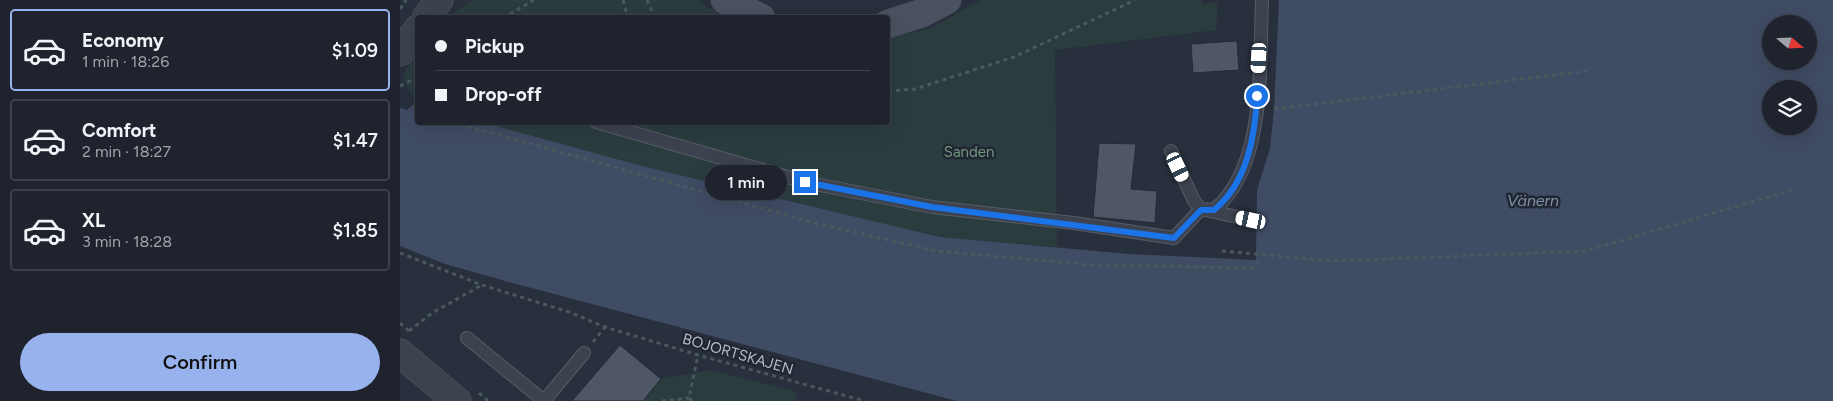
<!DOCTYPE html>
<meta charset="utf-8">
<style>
body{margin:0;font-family:Figtree,sans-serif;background:#2b2f3a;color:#f1f3f6;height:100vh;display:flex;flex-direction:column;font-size:19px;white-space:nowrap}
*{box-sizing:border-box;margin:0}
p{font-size:16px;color:#a1a4aa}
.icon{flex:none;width:28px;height:28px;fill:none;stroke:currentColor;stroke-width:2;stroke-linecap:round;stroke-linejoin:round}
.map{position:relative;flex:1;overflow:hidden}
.side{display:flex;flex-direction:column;background:#1e232e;width:400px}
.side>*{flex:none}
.banner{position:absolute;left:15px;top:15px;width:475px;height:110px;border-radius:5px;box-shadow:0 5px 20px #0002,0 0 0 1px #3c404a;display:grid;align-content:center;height:110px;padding:0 20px;background:#1e232e}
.needle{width:32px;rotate:109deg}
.fabs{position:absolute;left:1362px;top:15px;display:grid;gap:10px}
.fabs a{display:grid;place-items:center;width:55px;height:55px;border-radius:50%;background:#1e232e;box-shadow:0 5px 20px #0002,0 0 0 1px #3c404a;font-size:25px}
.end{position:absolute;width:22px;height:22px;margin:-11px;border:6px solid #1a73e8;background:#fff;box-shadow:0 0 0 2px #fff}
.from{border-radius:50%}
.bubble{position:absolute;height:35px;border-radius:18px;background:#1e232e;box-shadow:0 5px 20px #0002,0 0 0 1px #3c404a;font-size:16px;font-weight:600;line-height:35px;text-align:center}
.car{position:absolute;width:15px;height:30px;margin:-15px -8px;border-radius:6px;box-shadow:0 0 4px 1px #0007;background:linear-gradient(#fff 24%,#345 0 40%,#fff 0 76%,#345 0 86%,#fff 0)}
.banner b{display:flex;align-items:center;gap:18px;height:48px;font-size:19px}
.banner b+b{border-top:1px solid #3c404a}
.banner i{width:12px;height:12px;background:#f1f3f6}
ul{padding:9px 0 0;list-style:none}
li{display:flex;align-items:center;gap:15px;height:82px;margin:0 10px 8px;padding:0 10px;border:2px solid #3c404a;border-radius:5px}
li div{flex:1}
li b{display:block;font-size:19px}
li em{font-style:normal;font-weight:600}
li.active{border-color:#98b2ed}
li>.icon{width:45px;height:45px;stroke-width:1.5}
.button{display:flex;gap:10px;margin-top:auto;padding:10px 20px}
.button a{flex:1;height:58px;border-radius:30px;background:#98b2ed;color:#111;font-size:20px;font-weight:600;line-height:58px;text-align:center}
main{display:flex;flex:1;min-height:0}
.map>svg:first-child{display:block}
.green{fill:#2b3c3f}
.water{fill:#404c64;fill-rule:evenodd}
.building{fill:#4f5766;stroke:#232935}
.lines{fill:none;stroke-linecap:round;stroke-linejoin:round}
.service-casing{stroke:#575d68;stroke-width:14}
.tertiary-casing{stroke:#575d68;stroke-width:29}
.secondary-casing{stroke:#454b57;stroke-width:29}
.path{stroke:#4a595d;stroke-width:3;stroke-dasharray:4 4;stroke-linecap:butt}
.service{stroke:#3c424e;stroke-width:12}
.tertiary{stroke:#3c424e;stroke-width:28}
.secondary{stroke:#4a5160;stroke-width:28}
.route{stroke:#1a73e8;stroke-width:6}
.labels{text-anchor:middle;stroke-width:5;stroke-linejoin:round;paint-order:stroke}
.park-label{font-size:15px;fill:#72977d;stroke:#212733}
.street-label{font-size:15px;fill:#b8bdc8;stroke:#212733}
.water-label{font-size:16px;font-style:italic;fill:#8391ac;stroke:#212733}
</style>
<main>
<section class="side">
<ul>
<li class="active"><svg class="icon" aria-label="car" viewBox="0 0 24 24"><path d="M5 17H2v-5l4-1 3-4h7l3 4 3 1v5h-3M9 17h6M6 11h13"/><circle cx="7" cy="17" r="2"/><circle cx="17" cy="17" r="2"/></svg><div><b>Economy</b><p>1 min · 18:26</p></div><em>$1.09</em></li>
<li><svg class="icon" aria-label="car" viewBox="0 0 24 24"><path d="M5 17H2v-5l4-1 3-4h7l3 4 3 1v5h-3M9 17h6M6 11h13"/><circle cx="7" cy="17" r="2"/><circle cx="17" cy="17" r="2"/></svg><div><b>Comfort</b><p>2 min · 18:27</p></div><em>$1.47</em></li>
<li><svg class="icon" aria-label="car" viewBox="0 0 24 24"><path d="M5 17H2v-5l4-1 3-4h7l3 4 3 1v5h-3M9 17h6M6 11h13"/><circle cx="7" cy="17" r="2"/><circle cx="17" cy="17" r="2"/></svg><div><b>XL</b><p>3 min · 18:28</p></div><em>$1.85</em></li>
</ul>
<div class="button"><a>Confirm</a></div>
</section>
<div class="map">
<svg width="1433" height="401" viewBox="0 0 1433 401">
<rect width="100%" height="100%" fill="#282f3d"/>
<!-- green -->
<path class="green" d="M72,0H297L324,17H48Z
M581,0H801L803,4L818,2L816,30L655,50L657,247L540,237L242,166L85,123L488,122V37L529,29Z
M17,50V103C0,73 0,80 17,50Z
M311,370L397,392L394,401H243L261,379Z"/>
<!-- water -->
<path class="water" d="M879,0H1433V401H557L109,282L45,264L0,246V108L7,110L15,103L17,104L18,122L85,123L242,166L540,237L729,254L856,260L857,190L870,148L874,109ZM1371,24H1409V61H1371ZM1371,89H1409V126H1371Z"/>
<!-- building -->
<path class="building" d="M837,41L839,70L793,73L791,44Z
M699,143L736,144L731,189L757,191L755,223L693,217Z
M220,345L261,379L243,401H172Z"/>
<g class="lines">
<!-- service casing -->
<g class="service-casing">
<path id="service" d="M196,122L405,182L532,207L674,223L774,238L801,209L851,220
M771,151L794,201L801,209L814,210C867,166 859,64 862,0
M67,338L144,401
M144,401L184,353"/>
</g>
<!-- tertiary casing -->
<g class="tertiary-casing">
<path id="tertiary" d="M26,18L39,0
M0,52L18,29
M0,353L57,401"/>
</g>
<!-- secondary casing -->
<g class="secondary-casing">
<path id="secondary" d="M325,0L361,18
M488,24L522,13L547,0"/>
</g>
<!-- path -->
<path class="path" d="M223,0L228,18
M247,0L255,18
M0,9L6,0
M103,18L134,0
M0,86L18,77
M488,91L515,89L614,57L735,0
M18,109V113
M874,109L1187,71
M52,122L415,223L536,251L695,265L856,268L857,260
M822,251L933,261L1186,251L1391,190
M0,253L82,285L169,312L205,327L298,355L465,401
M0,323L9,331
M9,331L32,313L82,285
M193,342L205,327
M79,393L88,401
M262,401L289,398
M292,401L289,398L298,355"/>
<!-- service -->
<use href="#service" class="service"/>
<!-- tertiary -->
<use href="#tertiary" class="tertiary"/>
<!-- secondary -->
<use href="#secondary" class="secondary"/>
</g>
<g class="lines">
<!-- route -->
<path class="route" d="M405,182L532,207L774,238L801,210H814C847,183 855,137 857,96"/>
</g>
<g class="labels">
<!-- park labels -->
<g class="park-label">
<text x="569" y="157">Sanden</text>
</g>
<!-- street labels -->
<g class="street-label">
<text transform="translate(338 354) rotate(16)" y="5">BOJORTSKAJEN</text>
</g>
<!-- water labels -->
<g class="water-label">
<text x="1133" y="206">Vänern</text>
</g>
</g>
</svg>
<div class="fabs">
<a><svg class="needle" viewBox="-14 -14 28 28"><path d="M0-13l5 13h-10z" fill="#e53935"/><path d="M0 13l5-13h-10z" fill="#a1a4aa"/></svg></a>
<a><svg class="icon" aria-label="layers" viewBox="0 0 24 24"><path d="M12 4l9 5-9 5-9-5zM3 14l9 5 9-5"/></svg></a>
</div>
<i class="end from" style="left:857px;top:96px"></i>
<i class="end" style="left:405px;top:182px"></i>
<div class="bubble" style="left:305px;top:165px;width:82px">1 min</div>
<i class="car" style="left:859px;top:58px;rotate:183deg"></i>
<i class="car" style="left:778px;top:167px;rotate:155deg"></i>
<i class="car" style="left:851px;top:220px;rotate:282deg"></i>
<div class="banner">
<b><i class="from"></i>Pickup</b>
<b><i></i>Drop-off</b>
</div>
</div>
</main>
